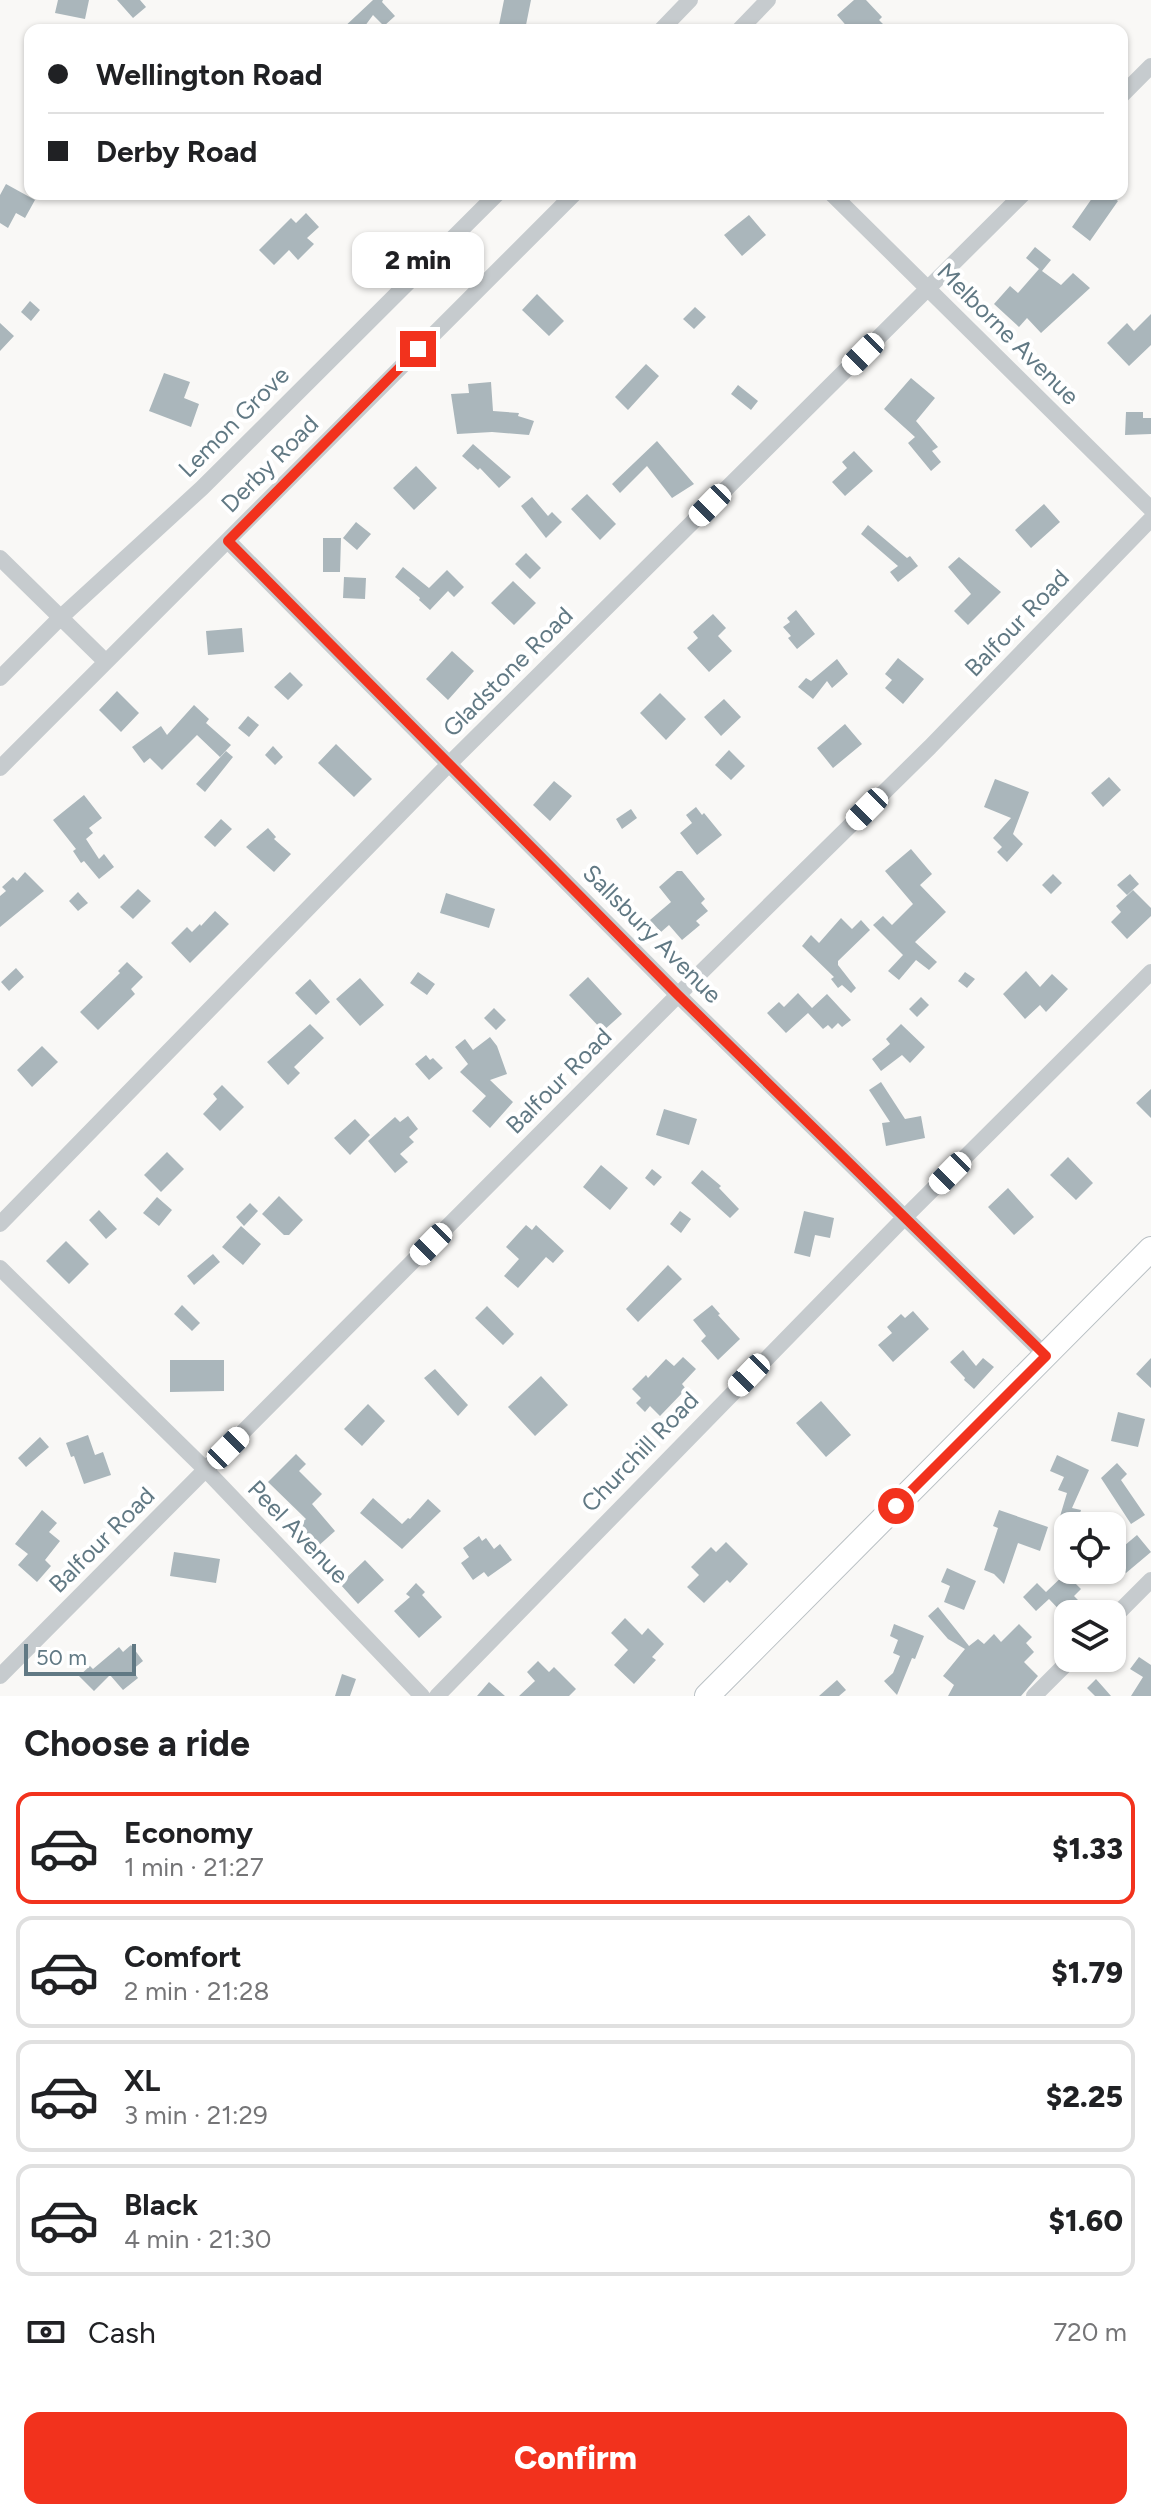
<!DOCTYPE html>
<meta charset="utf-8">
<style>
body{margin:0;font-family:Figtree,sans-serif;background:#f6f6f6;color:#202124;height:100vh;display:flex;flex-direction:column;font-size:30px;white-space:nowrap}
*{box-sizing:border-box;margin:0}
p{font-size:26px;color:#757577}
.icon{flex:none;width:44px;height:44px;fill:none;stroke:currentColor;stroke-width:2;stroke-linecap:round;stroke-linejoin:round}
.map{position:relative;height:1696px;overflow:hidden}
.sheet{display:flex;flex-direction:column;background:#fff;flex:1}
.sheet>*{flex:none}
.hud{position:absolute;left:24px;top:24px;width:1104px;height:176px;border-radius:16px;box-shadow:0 2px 6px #0004;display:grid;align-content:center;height:176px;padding:0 24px;background:#fff}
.tools{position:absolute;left:1054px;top:1512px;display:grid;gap:16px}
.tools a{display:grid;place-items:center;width:72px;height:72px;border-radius:16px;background:#fff;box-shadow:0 2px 6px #0004;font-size:40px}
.scale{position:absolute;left:24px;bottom:20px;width:112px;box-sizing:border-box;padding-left:8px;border:4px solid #617984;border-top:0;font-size:22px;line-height:28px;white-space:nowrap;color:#617984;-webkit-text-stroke:6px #fff;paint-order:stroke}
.end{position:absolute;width:36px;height:36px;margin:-18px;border:10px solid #f2321d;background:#fff;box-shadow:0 0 0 4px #fff}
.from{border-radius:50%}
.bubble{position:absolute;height:56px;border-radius:16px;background:#fff;box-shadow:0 2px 6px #0004;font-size:26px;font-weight:800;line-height:56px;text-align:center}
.car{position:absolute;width:24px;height:48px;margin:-24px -12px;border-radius:10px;box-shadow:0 0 6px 2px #0007;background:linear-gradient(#fff 24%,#345 0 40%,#fff 0 76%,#345 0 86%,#fff 0)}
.hud b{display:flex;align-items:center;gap:28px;height:76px;font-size:30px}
.hud b+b{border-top:2px solid #e0e0e0}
.hud i{width:20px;height:20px;background:#202124}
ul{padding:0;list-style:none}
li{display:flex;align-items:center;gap:24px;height:112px;margin:0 16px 12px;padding:0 8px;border:4px solid #e0e0e0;border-radius:16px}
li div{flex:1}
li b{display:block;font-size:30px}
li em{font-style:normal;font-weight:800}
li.active{border-color:#f2321d}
li>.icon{width:72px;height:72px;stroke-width:1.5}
h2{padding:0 24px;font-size:36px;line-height:96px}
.pay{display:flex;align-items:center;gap:20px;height:88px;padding:0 24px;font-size:30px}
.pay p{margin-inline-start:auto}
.button{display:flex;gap:16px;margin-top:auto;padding:16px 24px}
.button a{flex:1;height:92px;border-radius:16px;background:#f2321d;color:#fff;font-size:32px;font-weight:800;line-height:92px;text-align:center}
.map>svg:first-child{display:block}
.building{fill:#aab6bb}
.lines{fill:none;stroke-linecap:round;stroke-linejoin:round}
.secondary-casing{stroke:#b8bfc3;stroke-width:26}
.minor{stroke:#c6cbce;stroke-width:16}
.secondary{stroke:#fff;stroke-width:24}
.route{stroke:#f2321d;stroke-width:10}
.labels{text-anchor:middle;stroke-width:8;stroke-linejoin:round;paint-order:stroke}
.street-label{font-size:24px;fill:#617984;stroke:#fff}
</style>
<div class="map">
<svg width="1151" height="1696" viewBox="0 0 1151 1696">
<rect width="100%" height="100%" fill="#f9f8f6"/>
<!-- building -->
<path class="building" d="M58,0H89L85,19L55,13Z
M117,0H140L146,7L133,18Z
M373,0H383L382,2L395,16L384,26L373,15L362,30H341Z
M504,0H531L525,30H498Z
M854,0H866L882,17L879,20L889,30H850L837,15Z
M6,184L35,200L25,218L16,213L8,228L0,223V195Z
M1095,194H1109L1118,201L1090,241L1072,227Z
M306,213L319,227L307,238L314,244L298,260L289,250L274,265L259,250L291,218L296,223Z
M749,215L766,235L742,256L724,235Z
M1035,247L1051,260L1042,271L1061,285L1073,273L1090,288L1041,333L1027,318L1019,327L994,304L1010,286L1018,293L1039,269L1026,258Z
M537,294L564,321L549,336L522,310Z
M30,301L40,310L31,321L21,312Z
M695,307L706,317L694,329L683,319Z
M1151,314V345L1129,366L1107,343L1127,323L1134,331Z
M0,323L14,336L0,351Z
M646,364L659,376L628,410L615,397Z
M164,373L190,382L184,398L199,404L191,427L149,411Z
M911,378L935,398L916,421L938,447L932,451L941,462L931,471L908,443L915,437L884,409Z
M491,382L493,411L519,413L518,416L534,421L529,435L492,432L457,434L451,394L469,393L468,384Z
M738,385L758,401L751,410L731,394Z
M1126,412H1143V418H1151V434L1125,435Z
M657,441L694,484L672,498L647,466L620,493L612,484Z
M473,444L511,477L499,488L480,468L478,470L462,456Z
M854,451L873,471L845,496L832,482L847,468L842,462Z
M416,466L437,488L414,510L393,488Z
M587,494L616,524L600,540L571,509Z
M532,497L548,516L552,512L562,522L546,538L521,506Z
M1044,504L1060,522L1031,548L1015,530Z
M356,522L371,534L357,550L343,538Z
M868,525L907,558L910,556L918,566L898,582L890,572L898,566L861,534Z
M323,538H341L340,572H323Z
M526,553L541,568L530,579L515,564Z
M959,557L1001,592L968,625L954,611L971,594L948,567Z
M403,567L429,588L447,570L464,587L454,597L448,591L430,610L419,600L420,598L395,577Z
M344,577L366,578L365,599L343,598Z
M513,581L536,603L514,625L491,603Z
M796,610L815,634L797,649L788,638L791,636L783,627L790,622L787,618Z
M713,614L726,628L718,636L732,651L709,672L687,648L698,638L693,632Z
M242,628L244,652L208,655L206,631Z
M452,651L474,671L448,700L426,679Z
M898,658L924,679L903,704L885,688L892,680L885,674Z
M837,659L848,674L832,688L827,681L813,699L798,687L806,678L811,681Z
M290,672L303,685L288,700L274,687Z
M117,691L139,713L121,732L99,710Z
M660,693L686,719L666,740L640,713Z
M724,699L741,717L721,736L704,717Z
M194,705L209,719L206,723L231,745L220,757L197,735L162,770L150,758L144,763L132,747L161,726L167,735Z
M248,716L259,725L249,737L238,728Z
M845,724L862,744L833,768L817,748Z
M336,744L372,779L354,797L318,763Z
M273,746L283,757L275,765L265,755Z
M729,750L745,766L731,780L715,765Z
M226,751L233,757L205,792L196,784Z
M1109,777L1121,790L1103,807L1091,793Z
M995,779L1029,792L1013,834L1023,844L1007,862L997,852L1002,847L993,838L1011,818L984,807Z
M554,781L572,796L550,821L533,805Z
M84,795L102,818L89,828L93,833L86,839L99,859L104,854L114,867L99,879L84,861L81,863L73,851L76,849L53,820Z
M696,807L702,815L704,813L722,835L697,855L680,833L692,823L686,815Z
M631,809L637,818L622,829L616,819Z
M221,819L232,829L215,847L204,837Z
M268,828L276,837L274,839L291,854L274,872L246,847Z
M911,849L932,874L920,885L946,912L915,942L937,962L929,970L916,960L899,980L888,971L903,955L873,925L883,916L892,925L913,904L885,871Z
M677,871H682L705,899L701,903L708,911L696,921L700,925L682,940L669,925L661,932L650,920L671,902L659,887Z
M25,872L44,891L0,927V896L6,891L2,887L13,877L17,881Z
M1053,874L1062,883L1051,894L1042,885Z
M1130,874L1139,884L1127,895L1117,885Z
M138,889L151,901L133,919L120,907Z
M1133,890L1151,908V916L1127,939L1111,922L1121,912L1116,906Z
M78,892L88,903L78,911L69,901Z
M446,893L495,909L489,928L440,913Z
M215,911L229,924L190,963L171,943L187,927L192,932L200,924L201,926Z
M841,918L852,929L861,920L870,930L838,961V965L856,988L851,993L842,985L838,988L831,979L834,977L802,946L811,935L819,943Z
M127,962L143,977L131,989L135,994L98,1030L80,1012L120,973L118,971Z
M16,968L24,977L9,991L1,982Z
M1026,971L1040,987L1052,974L1068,989L1046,1012L1040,1005L1025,1019L1003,994Z
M418,972L435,984L427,995L410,983Z
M965,972L975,979L967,988L958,981Z
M588,977L622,1014L603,1031L569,995Z
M360,978L384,1005L360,1026L336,999Z
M310,979L330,1002L316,1015L295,993Z
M798,993L812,1008L827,994L851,1020L842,1027L838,1023L832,1029L828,1025L823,1029L808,1013L786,1033L767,1013L779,1002L784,1007Z
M921,997L929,1005L917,1017L909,1009Z
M494,1008L506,1020L496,1030L484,1018Z
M310,1024L324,1038L294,1067L300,1073L288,1085L267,1062Z
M901,1024L925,1047L910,1063L902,1055L881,1071L872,1059L890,1044L886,1039Z
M490,1037L497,1046L507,1074L490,1080L513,1102L490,1128L472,1111L486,1096L460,1072L468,1064L455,1047L465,1039L473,1050Z
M42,1046L58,1062L32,1087L17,1070Z
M426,1055L430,1060L433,1058L443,1068L429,1080L415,1064Z
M881,1082L905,1119L921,1116L925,1138L886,1146L882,1123L890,1122L869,1090Z
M222,1085L244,1107L220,1131L203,1114L217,1099L213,1094Z
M1151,1089V1118L1136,1103Z
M664,1109L697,1119L689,1145L656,1135Z
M408,1116L418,1129L409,1137L414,1142L400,1154L408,1162L395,1173L368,1141L395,1117L400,1122Z
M355,1119L370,1135L350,1155L334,1138Z
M167,1152L184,1169L161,1192L144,1175Z
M1068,1157L1093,1183L1076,1200L1050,1175Z
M601,1165L628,1188L610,1210L583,1187Z
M652,1169L662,1177L654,1186L645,1178Z
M702,1170L721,1186L719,1188L739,1209L730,1218L691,1183Z
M1008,1188L1034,1217L1014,1235L988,1207Z
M279,1196L303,1220L289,1235H284L262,1214Z
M157,1197L172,1210L159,1226L143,1213Z
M250,1203L258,1211L244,1226L236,1217Z
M99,1210L117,1229L106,1239L89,1220Z
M680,1211L691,1219L681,1233L670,1224Z
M804,1211L834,1218L830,1238L815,1235L810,1257L794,1253Z
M526,1225L532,1230L536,1225L564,1251L553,1263L546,1257L518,1288L504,1276L519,1259L506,1247Z
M241,1226L261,1244L243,1265L222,1247Z
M66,1241L89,1264L69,1284L46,1261Z
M213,1254L220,1262L194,1285L187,1276Z
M668,1265L682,1279L638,1322L626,1309Z
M182,1305L200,1323L192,1331L174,1314Z
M712,1305L720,1314L718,1315L740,1339L718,1360L701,1341L706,1336L693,1320Z
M487,1306L514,1334L503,1345L475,1318Z
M913,1311L929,1329L893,1362L878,1345L892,1333L887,1327L901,1314L905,1318Z
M963,1350L976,1366L983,1358L994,1367L974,1389L964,1380L965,1378L950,1362Z
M683,1357L696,1369L682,1384L686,1389L660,1416L650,1406L645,1412L636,1403L641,1398L632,1389L646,1375L648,1378L666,1359L674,1366Z
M1151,1358V1388L1136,1374Z
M170,1360H224V1391L170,1392Z
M435,1369L468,1405L458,1416L424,1378Z
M541,1376L568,1405L535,1436L508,1407Z
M821,1401L851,1435L826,1457L796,1423Z
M368,1404L385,1421L362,1446L344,1429Z
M1118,1412L1145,1419L1138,1447L1111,1441Z
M88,1435L95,1455L103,1452L111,1475L84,1484L74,1456L71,1457L66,1443Z
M40,1437L49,1447L26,1467L18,1458Z
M296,1454L306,1464L299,1471L322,1494L312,1504L335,1531L316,1548L297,1527L306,1519L268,1482Z
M1057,1455L1089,1470L1072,1508L1081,1510L1076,1526L1058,1523L1067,1493L1058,1490L1064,1477L1050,1471Z
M1117,1463L1127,1474L1121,1480L1145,1515L1131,1524L1101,1478Z
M373,1498L402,1524L408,1518L410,1519L428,1499L441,1511L402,1549L360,1513Z
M42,1510L57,1523L49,1532L60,1541L45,1560L51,1566L37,1582L18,1565L28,1554L15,1544Z
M999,1510L1048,1527L1040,1551L1018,1543L1004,1584L994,1574L984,1570L998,1528L993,1526Z
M1137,1535L1151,1552L1126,1573L1112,1556Z
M479,1536L482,1541L486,1538L494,1549L500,1544L512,1560L488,1577L484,1572L473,1580L461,1563L469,1557L463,1548Z
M726,1542L748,1564L730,1583L727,1580L704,1603L687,1587L699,1575L691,1567L711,1547L716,1552Z
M174,1552L220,1559L216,1583L170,1576Z
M365,1560L384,1580L358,1604L340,1584Z
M947,1568L976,1581L964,1610L944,1602L950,1586L941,1582Z
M1069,1570H1087L1074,1582L1081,1589L1074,1596L1081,1603L1068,1614L1067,1618L1049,1599L1036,1611L1023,1597L1037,1583L1046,1592Z
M416,1583L425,1592L422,1595L442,1617L419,1638L394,1611L410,1597L406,1594Z
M938,1607L969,1646L978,1639L984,1644L994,1634L1001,1642L1019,1624L1032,1637L1026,1643L1034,1652L1024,1662L1038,1676L1021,1696H948L954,1685L943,1676L965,1649L948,1639L928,1616Z
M625,1618L642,1635L648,1628L664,1644L652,1657L656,1660L634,1684L614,1665L628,1650L611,1633Z
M894,1624L924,1636L915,1659L912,1658L897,1695L884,1681L893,1673L900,1656L893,1653L898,1640L890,1636Z
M131,1645L143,1661L132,1670L138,1678L123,1690L110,1675L94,1691L79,1676L90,1666L93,1669L119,1647L123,1652Z
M1139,1657L1151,1665V1696H1131L1143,1677L1130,1669Z
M538,1661L549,1672L554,1667L576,1689L569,1696H519L535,1681L527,1672Z
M342,1674L356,1679L350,1696H335Z
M1096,1679L1104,1688L1111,1696H1095L1087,1688Z
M837,1680L846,1690L839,1696H819Z
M489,1682L505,1696H477Z"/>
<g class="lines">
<!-- secondary casing -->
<g class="secondary-casing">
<path id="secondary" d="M707,1696L1151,1249"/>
</g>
<!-- minor -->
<path class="minor" d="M661,30L690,0
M739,30L768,0
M1122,95L1151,66
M832,194L1151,509
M228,541L678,995L1046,1356
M0,558L106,662
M0,678L60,618L202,488L497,194
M0,768L574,194
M0,1224L449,764L1023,194
M0,1268L206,1470L422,1696
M1112,1619L1151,1580
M0,1676L678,995L930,747L1151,519
M437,1696L906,1216L1151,972
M1034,1696L1072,1658"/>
<!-- secondary -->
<use href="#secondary" class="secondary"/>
</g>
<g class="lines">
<!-- route -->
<path class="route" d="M418,349L228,541L678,995L1046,1356L896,1506"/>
</g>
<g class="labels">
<!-- street labels -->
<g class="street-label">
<text transform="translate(1008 334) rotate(45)" y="8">Melborne Avenue</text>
<text transform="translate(234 422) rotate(-45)" y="8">Lemon Grove</text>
<text transform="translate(270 464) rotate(-45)" y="8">Derby Road</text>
<text transform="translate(1017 623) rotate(-46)" y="8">Balfour Road</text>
<text transform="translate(508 672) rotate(-45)" y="8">Gladstone Road</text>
<text transform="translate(652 934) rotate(45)" y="8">Sallsbury Avenue</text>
<text transform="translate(559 1081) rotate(-45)" y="8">Balfour Road</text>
<text transform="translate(640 1452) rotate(-46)" y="8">Churchill Road</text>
<text transform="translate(298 1532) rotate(46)" y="8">Peel Avenue</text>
<text transform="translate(102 1540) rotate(-45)" y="8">Balfour Road</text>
</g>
</g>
</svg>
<div class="tools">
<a><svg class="icon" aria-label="locate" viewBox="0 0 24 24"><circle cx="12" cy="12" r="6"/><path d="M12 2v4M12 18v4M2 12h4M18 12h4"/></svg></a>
<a><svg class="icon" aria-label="layers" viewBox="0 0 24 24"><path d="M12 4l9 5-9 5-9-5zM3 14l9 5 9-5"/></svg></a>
</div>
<div class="scale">50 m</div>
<i class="end from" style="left:896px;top:1506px"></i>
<i class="end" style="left:418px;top:349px"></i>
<div class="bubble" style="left:352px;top:232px;width:132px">2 min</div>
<i class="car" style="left:863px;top:354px;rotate:225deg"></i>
<i class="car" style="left:710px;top:505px;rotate:225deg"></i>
<i class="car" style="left:867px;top:809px;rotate:225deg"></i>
<i class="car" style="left:950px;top:1173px;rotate:225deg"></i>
<i class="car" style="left:431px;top:1244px;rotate:225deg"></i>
<i class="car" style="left:749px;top:1375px;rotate:224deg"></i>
<i class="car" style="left:228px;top:1448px;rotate:45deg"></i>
<div class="hud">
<b><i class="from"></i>Wellington Road</b>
<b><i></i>Derby Road</b>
</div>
</div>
<section class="sheet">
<h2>Choose a ride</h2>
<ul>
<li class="active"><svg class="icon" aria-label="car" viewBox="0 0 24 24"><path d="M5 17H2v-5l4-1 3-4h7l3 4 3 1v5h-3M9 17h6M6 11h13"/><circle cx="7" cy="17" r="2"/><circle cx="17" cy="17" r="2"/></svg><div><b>Economy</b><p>1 min · 21:27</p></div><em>$1.33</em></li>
<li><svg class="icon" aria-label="car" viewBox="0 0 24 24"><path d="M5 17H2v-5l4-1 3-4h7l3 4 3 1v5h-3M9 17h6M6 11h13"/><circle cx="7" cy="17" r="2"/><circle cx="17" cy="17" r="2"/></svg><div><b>Comfort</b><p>2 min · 21:28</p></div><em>$1.79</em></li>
<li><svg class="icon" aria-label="car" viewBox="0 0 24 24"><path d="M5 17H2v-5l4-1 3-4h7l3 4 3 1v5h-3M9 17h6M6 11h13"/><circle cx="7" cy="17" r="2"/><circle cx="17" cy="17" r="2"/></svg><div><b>XL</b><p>3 min · 21:29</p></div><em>$2.25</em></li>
<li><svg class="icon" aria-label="car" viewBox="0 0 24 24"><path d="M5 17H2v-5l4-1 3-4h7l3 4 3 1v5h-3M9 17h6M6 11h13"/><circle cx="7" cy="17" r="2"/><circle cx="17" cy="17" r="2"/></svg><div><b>Black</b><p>4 min · 21:30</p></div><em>$1.60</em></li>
</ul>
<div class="pay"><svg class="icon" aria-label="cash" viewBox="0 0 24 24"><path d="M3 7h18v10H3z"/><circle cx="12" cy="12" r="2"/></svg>Cash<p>720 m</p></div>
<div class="button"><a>Confirm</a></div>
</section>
